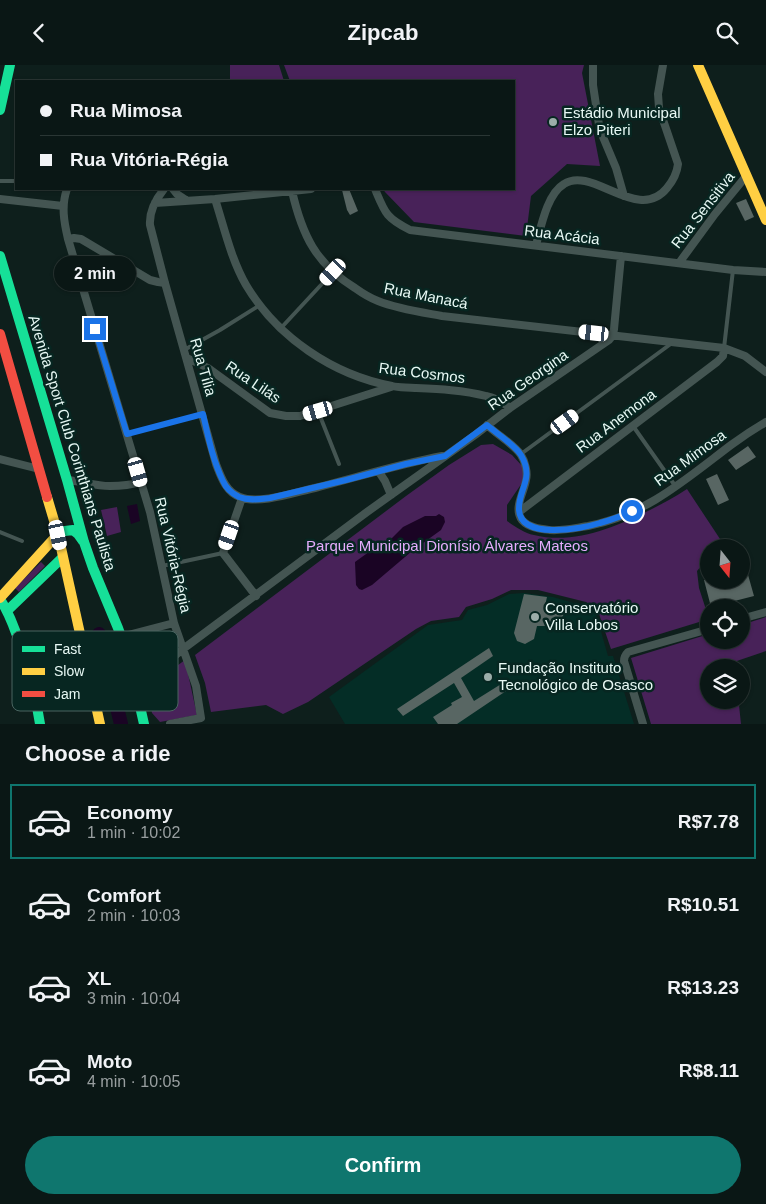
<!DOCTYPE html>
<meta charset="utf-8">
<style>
body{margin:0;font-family:Arial,sans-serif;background:#13201e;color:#f1f3f6;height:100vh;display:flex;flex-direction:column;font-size:19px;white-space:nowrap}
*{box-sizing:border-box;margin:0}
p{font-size:16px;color:#999fa0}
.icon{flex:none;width:28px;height:28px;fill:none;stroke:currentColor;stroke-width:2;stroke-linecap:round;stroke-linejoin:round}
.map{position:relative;height:659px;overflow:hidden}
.panel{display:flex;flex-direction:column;background:#0a1715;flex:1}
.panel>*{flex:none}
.top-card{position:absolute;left:15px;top:15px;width:500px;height:110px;border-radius:0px;box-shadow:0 1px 4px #0004,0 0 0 1px #2a3634;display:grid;align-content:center;height:110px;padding:0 25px;background:#0a1715}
.needle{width:32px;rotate:163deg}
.buttons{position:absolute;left:700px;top:474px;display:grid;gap:10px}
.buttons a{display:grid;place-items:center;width:50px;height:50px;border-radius:50%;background:#0a1715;box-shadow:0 1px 4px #0004,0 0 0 1px #2a3634;font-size:25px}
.end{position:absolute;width:22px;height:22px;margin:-11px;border:6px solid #1a73e8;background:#fff;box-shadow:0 0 0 2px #fff}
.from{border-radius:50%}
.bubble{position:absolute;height:35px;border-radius:18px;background:#0a1715;box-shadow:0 1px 4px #0004,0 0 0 1px #2a3634;font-size:16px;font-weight:600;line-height:35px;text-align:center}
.car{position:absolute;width:15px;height:30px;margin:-15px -8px;border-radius:6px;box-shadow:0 0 4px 1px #0007;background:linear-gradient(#fff 24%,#345 0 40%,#fff 0 76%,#345 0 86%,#fff 0)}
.top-card b{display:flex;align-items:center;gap:18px;height:48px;font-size:19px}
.top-card b+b{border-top:1px solid #2a3634}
.top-card i{width:12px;height:12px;background:#f1f3f6}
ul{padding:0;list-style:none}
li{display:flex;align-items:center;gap:15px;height:75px;margin:0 10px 8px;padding:0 15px;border:2px solid transparent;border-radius:0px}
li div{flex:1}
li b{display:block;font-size:19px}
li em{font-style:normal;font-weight:600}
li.active{border-color:#0f766e}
li>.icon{width:45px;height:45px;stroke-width:1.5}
h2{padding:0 25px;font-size:22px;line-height:60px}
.action{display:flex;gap:10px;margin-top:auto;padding:10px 25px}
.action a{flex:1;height:58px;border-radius:30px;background:#0f766e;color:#fff;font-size:20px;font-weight:600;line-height:58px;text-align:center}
header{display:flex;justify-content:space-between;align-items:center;height:65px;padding:0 25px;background:#0a1715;font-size:22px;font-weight:600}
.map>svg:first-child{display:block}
.built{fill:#042d26}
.green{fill:#482259}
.water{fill:#1a0424}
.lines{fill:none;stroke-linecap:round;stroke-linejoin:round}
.river{stroke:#1a0424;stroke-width:14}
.building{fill:#586663}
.lane{stroke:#445552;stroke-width:4}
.street{stroke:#445552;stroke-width:8}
.fast{stroke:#16e098;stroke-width:10}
.slow{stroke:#ffcf43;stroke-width:10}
.jam{stroke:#f24e42;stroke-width:10}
.route{stroke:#1a73e8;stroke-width:6}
.poi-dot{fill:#9cada9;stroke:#072621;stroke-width:2}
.labels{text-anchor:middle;stroke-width:5;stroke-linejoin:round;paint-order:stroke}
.poi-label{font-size:15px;fill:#e8f9f5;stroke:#072621;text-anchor:start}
.street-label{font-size:15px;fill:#e8f9f5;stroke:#072621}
.park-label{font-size:15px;fill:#e5acfd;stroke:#072621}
.key{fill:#072621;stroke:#4a6561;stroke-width:1}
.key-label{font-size:14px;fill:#e8f9f5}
</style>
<header><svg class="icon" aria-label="back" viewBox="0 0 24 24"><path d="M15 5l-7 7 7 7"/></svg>Zipcab<svg class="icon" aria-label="search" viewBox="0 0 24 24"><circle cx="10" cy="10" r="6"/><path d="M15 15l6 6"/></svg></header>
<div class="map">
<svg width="766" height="659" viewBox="0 0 766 659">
<rect width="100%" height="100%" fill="#0e1f1c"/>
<!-- built -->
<path class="built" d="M524,528L553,532L587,542L596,549L608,591H613L634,659H345L329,632L428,560L462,555L468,545L487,540L509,529Z"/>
<!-- green -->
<path class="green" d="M230,0H279L284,16H230Z
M284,0H584L582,8L600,101L567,99L531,131L526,171L414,157L385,127L383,124H514V16H290Z
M493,379L512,390L523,402L524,415L507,440V456C516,462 524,468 534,470C573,480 616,462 650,445C663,438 675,432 687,424L724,480L720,482H709V492L697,506L699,523L709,554L611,584L597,543L586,537L538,525H511L492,534L466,542L459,552L431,556L416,564L308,637L283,649L266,640L211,647L205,618L195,590L406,431L449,400L481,380Z
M117,442L121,467L107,471L101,445Z
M41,497L45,501L19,527L15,523Z
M766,552V586L725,600L742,601L743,615L741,617V602H709V635H731L739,640L741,659H651L631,593L709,569V575H741V560Z
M185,595L197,650L160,657L152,648L149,632V621Z"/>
<!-- water -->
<path class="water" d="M137,439L140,456L131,459L127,441Z
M439,449L444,452L445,457L441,465L412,486L372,520L362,525L359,524L356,520L355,497L373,484L389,477L391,474L403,462L425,451H436Z"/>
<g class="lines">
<!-- river -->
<path class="river" d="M99,569L121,659"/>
</g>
<!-- building -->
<path class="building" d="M349,124L358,146L350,150L347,145L342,125Z
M746,134L754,152L745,156L736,138Z
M748,381L756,392L736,405L728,395Z
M717,409L729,435L718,440L706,414Z
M741,492H743L754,531L711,542L704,515H741Z
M524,529L547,532L544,545L564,549L560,556L553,561H537L534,574L525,579L517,576L514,568Z
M489,583L493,591L461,613L474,636L506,616L509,624L457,659H438L433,652L452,640L451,638L462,632L454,618L403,651L397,644Z"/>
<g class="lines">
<!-- lane -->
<path class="lane" d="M0,116H16
M281,263L333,207
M724,283L733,205
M184,285L220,265L260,240
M318,346L339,399
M633,361L676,422
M127,369L202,349
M521,389L672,278
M0,467L22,476
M162,501L223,488"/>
<!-- street -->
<path class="street" d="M593,0V20L599,60L603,72L616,103L624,131
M67,124C61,141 64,157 68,174L150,447L174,558L196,621L201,653L170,659
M164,124C156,134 149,146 150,160L165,218L216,399C221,412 226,427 240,432C259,440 296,427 315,423C358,412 399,399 442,391
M173,124L177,129L186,135
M375,124C385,148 386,153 410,165L733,205L766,207
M292,126C302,170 316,199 355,223C362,228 370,233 378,236C398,244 420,247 442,251L724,283L745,291L766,307
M0,134L63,141
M215,134C224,162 231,194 246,220C277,272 333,310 392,321C399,323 407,322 415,323C438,324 463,325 486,331C495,333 503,337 510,343
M155,138L215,134L311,124
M68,174L74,173L81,174L150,215L158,217L165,218
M536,180C541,162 547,129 564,119C592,100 638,159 667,123C672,117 677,108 678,99L659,43L658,29L663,0
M679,198L715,149L747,110
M187,293L208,303L270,348L286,351H300L391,322
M487,360C496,369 515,380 521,390C525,396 528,408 526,415C524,428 513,443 522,455C529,463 541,464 550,465C563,466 575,463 588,461C646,450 686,414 731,380C742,372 754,364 766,357
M0,394L39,404
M379,407L385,416L391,430
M67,415C81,416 95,421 110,421C120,421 131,420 141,417
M242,433L223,488L256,531
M519,447L717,297L723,291L724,283
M741,554L766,547
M82,580L128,570L174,558
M132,606C142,607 150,606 159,603
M137,629L153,609L183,584L367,447L475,370L510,343L609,275L613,270L614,264L621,191
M643,659L624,596C624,592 625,590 628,587L709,564"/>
<!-- fast -->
<path class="fast" d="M0,45L10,0
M0,191L67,415L84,477L93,503L118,563L125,583L132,606L144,659
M58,469L65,466L73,465L78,469L83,476
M0,534C9,548 15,564 20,580C29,606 36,632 40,659
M8,545L62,493"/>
<!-- slow -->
<path class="slow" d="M698,0L766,155
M47,432L58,469L100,659
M0,533L58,469"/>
<!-- jam -->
<path class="jam" d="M0,269L47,432"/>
</g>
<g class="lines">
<!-- route -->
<path class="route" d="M95,264L127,369L203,349C208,371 213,396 223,416C226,423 233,429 239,432C249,436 260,434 270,433L346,415L406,399L445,391L487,360C496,368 515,380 521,390C535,414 518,424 519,445C521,475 581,464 600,458C611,455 622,451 632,446"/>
</g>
<!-- markers -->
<g class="poi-dot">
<circle cx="553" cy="57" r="5"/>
<circle cx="535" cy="552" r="5"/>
<circle cx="488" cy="612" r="5"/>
</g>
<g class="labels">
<!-- poi labels -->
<g class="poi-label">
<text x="563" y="53">Estádio Municipal<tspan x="563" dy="17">Elzo Piteri</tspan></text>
<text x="545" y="548">Conservatório<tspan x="545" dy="17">Villa Lobos</tspan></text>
<text x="498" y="608">Fundação Instituto<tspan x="498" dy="17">Tecnológico de Osasco</tspan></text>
</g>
<!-- street labels -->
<g class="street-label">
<text transform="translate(703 145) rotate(-52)" y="5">Rua Sensitiva</text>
<text transform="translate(562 170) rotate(7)" y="5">Rua Acácia</text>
<text transform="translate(426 231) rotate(11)" y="5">Rua Manacá</text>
<text transform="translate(203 302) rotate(74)" y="5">Rua Tília</text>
<text transform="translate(422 308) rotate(7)" y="5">Rua Cosmos</text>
<text transform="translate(528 315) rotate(-35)" y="5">Rua Georgina</text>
<text transform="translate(253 317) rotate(34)" y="5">Rua Lilás</text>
<text transform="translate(616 356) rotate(-37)" y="5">Rua Anemona</text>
<text transform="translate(72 378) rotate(73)" y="5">Avenida Sport Club Corinthians Paulista</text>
<text transform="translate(690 393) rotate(-36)" y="5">Rua Mimosa</text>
<text transform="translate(173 490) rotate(77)" y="5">Rua Vitória-Régia</text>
</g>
<!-- park labels -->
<g class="park-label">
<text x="447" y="486">Parque Municipal Dionísio Álvares Mateos</text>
</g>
</g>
<!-- legend -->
<rect x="12" y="566" width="166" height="80" rx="8" class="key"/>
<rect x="22" y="581" width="23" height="6" fill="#16e098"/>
<rect x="22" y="603" width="23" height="7" fill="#ffcf43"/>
<rect x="22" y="626" width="23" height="6" fill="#f24e42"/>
<g class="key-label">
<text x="54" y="589">Fast</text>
<text x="54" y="611">Slow</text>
<text x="54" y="634">Jam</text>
</g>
</svg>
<div class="buttons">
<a><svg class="needle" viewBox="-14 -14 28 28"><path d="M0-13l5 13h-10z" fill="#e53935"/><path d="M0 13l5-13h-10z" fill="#999fa0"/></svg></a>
<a><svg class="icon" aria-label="locate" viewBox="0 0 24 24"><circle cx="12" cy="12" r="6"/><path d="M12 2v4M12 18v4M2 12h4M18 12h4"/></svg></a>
<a><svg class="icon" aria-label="layers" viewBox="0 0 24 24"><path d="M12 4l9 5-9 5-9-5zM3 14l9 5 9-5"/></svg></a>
</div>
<i class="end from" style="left:632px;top:446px"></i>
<i class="end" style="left:95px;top:264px"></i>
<div class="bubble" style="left:54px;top:191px;width:82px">2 min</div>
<i class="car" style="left:333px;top:207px;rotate:223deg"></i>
<i class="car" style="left:594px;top:268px;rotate:276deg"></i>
<i class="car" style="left:318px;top:346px;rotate:254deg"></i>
<i class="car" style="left:565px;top:357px;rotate:54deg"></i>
<i class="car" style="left:138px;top:407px;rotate:164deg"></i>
<i class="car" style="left:58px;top:470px;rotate:168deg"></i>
<i class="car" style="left:229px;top:470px;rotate:199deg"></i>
<div class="top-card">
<b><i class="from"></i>Rua Mimosa</b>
<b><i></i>Rua Vitória-Régia</b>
</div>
</div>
<section class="panel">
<h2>Choose a ride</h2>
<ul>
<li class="active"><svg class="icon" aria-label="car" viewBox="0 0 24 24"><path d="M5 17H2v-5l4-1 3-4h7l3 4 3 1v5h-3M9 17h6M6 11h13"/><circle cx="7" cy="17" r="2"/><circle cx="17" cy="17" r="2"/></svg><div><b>Economy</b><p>1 min · 10:02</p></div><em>R$7.78</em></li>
<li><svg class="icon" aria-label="car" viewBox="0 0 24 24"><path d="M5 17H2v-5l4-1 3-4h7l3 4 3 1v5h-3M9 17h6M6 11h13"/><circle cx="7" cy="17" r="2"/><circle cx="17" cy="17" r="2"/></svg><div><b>Comfort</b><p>2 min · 10:03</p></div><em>R$10.51</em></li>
<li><svg class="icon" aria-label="car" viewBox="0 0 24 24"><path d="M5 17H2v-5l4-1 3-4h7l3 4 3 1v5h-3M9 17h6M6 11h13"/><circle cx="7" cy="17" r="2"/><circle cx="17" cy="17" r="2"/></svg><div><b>XL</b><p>3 min · 10:04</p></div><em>R$13.23</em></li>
<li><svg class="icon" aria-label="car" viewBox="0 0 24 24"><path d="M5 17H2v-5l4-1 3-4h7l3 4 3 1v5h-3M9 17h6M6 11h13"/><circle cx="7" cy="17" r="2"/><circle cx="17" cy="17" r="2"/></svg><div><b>Moto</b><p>4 min · 10:05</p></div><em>R$8.11</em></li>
</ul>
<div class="action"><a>Confirm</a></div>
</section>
